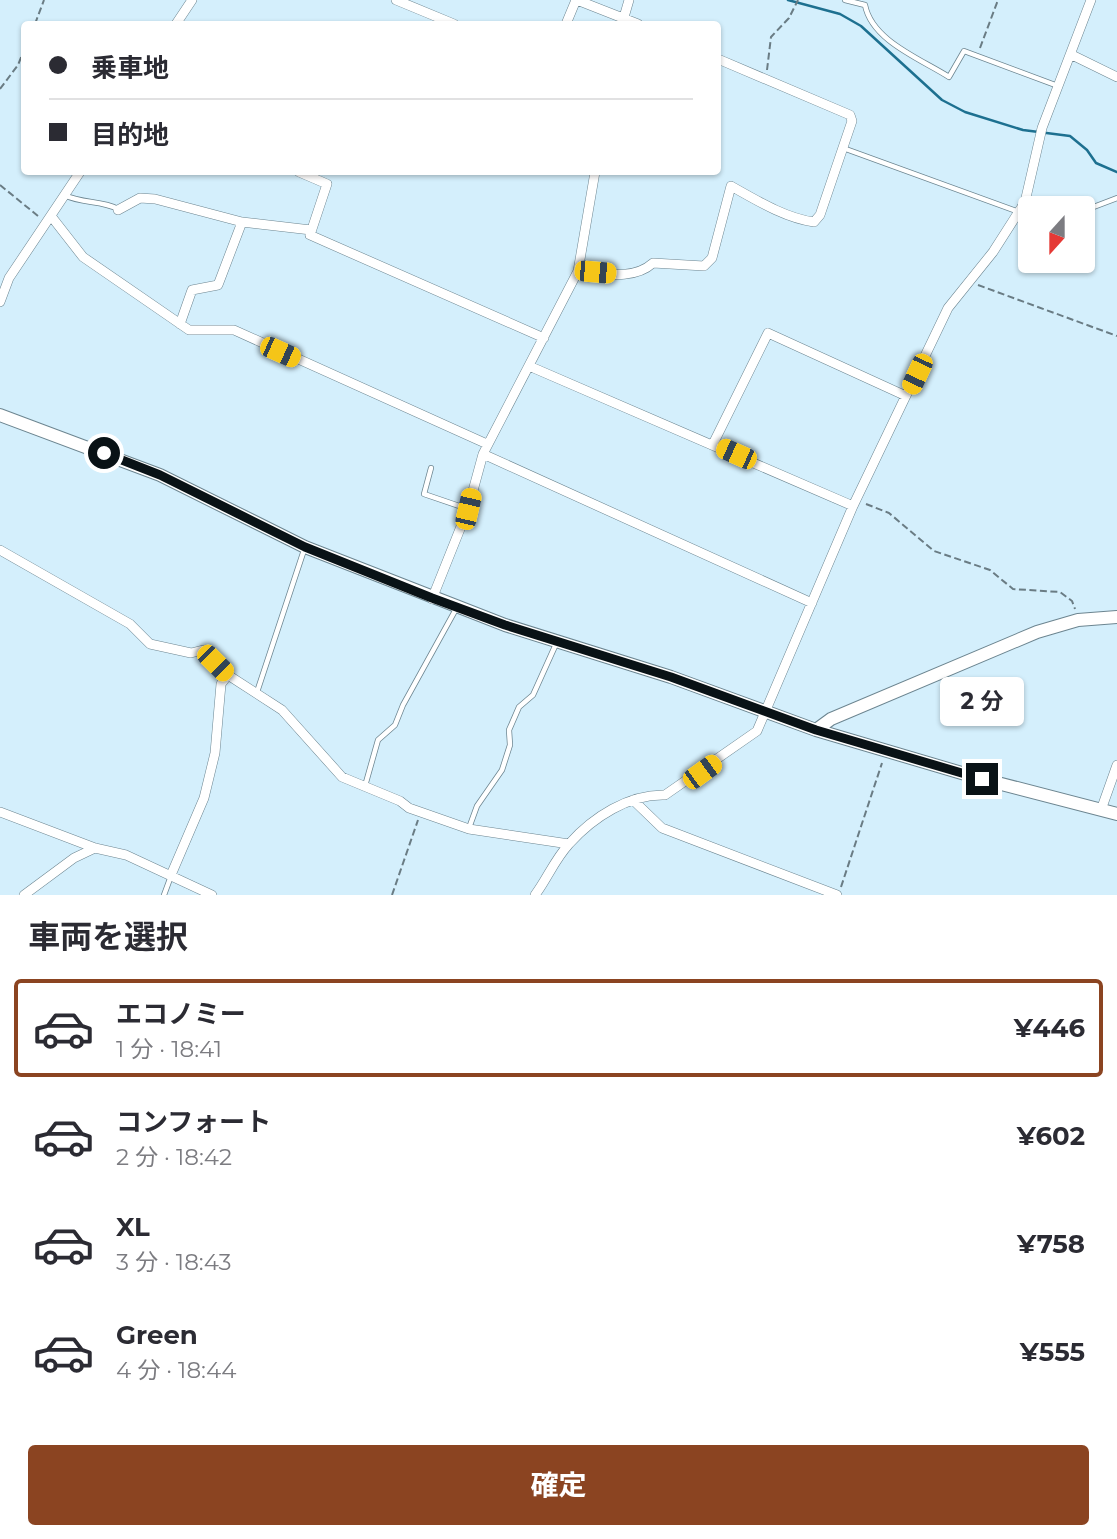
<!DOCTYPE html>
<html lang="ja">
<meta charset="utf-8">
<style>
body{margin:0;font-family:Montserrat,"Noto Sans JP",sans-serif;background:#f7f7f7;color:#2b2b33;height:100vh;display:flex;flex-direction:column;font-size:26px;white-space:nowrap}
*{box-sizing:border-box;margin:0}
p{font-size:23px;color:#7c7c81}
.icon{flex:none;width:38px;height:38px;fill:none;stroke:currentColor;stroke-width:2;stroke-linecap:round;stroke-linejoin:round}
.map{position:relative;height:895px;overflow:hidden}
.details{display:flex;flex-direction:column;background:#fff;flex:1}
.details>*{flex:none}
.banner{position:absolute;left:21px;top:21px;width:700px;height:154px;border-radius:7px;box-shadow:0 2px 5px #0004;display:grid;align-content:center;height:154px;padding:0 28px;background:#fff}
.needle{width:46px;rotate:201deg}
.tools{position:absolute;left:1018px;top:196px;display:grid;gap:14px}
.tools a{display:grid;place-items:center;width:77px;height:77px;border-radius:7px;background:#fff;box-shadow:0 2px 5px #0004;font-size:35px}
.end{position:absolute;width:32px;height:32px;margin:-16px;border:9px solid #091216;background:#fff;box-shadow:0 0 0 4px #fff}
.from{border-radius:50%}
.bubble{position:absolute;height:49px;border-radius:7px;background:#fff;box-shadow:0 2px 5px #0004;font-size:23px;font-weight:700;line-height:49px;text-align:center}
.car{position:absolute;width:21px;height:42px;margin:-21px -10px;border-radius:9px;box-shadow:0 0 5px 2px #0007;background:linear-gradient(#f5c518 24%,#345 0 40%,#f5c518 0 76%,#345 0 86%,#f5c518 0)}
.banner b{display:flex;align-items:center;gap:24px;height:66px;font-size:26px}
.banner b+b{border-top:2px solid #e1e1e2}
.banner i{width:18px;height:18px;background:#2b2b33}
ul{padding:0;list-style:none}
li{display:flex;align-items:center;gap:21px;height:98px;margin:0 14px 10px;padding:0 14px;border:4px solid transparent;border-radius:7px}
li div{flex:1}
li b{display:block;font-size:26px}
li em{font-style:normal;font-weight:700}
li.active{border-color:#8b4421}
li>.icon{width:63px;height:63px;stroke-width:1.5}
h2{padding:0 28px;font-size:32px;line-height:84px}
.button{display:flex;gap:14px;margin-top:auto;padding:14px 28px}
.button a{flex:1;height:80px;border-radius:7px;background:#8b4421;color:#fff;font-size:28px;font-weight:700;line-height:80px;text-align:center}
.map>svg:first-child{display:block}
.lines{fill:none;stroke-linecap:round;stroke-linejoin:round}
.stream{stroke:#1d7090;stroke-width:2.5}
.service-casing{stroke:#6c8590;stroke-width:6}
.minor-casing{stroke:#6c8590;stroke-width:10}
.tertiary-casing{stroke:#6c8590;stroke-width:14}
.path{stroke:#6a7c84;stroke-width:2;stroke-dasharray:7 3.5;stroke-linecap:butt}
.service{stroke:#fff;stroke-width:4.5}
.minor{stroke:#fff;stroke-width:9}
.tertiary{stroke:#fff;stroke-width:12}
.route{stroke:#091216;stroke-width:9}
</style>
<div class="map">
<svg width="1117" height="895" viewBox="0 0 1117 895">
<rect width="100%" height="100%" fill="#d4effc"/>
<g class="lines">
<!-- stream -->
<path class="stream" d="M788,0L840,14L861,26L942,100L965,112L1023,130L1070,136L1087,150L1096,163L1117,172"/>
<!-- service casing -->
<g class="service-casing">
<path id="service" d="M845,0L865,5C872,41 921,59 949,77L964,51L1058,86
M843,148L1019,212
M64,195C83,204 101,200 118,209
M1083,211L1117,198
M1016,218L1031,222
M431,468L424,494L468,509
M257,692L305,547
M365,786L378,740L395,725L403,705L456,609
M469,828L477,806L502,770L510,745L509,730L519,707L533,695L556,644
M164,895L171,876"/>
</g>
<!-- minor casing -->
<g class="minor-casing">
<path id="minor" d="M396,0L454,24
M577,0L638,24
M176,24L192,0
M566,24L576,0
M622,24L629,0
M1072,55L1117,77
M299,172L327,184L310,235L544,338
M595,172L578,271L483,454L812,603
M118,210L140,198L155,199L242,222L311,230
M51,216L83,257L189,330H234L487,444
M578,271C603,273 633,281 653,263L704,266L712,258L731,186C756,200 785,218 814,222L820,215L852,121L850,115L718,59
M0,302L9,278L80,172
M180,324L192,290L218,285L242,222
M529,366L853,506
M713,444L768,333L906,396
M0,550L130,624L150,644L191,653L203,650L228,675L282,710L342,777L400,801L409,808L469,829L569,844
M432,599L468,509L483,454
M633,800L662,828L837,895
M1101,810L1117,765
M0,812L95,848L126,855L212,895
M171,875L204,798L215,753L221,684L228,675
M24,895L74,858L95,848
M535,895C547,879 555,859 569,844C593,817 629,794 665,795L757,731L853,506L948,308L993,252L1025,202L1042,128L1091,0"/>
</g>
<!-- tertiary casing -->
<g class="tertiary-casing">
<path id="tertiary" d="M0,415L160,475L305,547L505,625L671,677L816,730L982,779L1117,814
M816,730L831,719L1037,632L1078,620L1117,617"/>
</g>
<!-- path -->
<path class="path" d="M35,24L44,0
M980,48L998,0
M767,70L771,37L789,18L798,0
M0,89L18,65L24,50
M0,185L38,216
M978,285L1117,336
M866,504L889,513L934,551L990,570L1013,589L1060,592L1072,601L1075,609
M841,887L882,763
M392,895L418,820"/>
<!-- service -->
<use href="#service" class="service"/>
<!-- minor -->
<use href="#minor" class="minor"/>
<!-- tertiary -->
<use href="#tertiary" class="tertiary"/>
</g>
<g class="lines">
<!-- route -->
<path class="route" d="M104,453L160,475L305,547L432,598L505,625L671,677L816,730L982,779"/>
</g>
</svg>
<div class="tools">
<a><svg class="needle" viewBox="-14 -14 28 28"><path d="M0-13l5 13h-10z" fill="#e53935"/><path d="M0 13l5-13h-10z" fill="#7c7c81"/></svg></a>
</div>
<i class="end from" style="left:104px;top:453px"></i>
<i class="end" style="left:982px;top:779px"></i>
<div class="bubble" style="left:940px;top:677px;width:84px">2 分</div>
<i class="car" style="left:595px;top:272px;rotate:95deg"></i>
<i class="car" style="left:280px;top:352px;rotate:114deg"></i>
<i class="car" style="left:917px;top:374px;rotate:205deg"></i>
<i class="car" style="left:736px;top:454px;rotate:294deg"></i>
<i class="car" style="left:468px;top:509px;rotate:13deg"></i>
<i class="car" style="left:215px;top:663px;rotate:135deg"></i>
<i class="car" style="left:702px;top:772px;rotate:54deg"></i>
<div class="banner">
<b><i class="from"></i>乗車地</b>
<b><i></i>目的地</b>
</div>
</div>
<section class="details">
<h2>車両を選択</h2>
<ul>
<li class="active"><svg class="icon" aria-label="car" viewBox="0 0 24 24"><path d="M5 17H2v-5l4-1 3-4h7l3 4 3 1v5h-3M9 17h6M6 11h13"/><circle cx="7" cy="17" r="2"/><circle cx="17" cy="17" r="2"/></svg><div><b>エコノミー</b><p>1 分 · 18:41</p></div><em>¥446</em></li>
<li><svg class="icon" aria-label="car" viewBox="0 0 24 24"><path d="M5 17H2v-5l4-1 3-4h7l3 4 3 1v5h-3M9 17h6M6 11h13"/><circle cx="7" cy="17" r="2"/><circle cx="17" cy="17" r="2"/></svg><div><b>コンフォート</b><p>2 分 · 18:42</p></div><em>¥602</em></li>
<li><svg class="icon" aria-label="car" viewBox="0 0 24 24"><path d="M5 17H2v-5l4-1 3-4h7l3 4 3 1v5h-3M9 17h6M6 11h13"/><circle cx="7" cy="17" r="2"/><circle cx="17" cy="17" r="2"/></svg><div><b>XL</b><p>3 分 · 18:43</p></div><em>¥758</em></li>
<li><svg class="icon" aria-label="car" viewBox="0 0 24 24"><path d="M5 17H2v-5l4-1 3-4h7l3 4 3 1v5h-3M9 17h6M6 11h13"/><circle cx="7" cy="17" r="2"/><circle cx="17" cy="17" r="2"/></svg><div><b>Green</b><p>4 分 · 18:44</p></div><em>¥555</em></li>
</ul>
<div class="button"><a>確定</a></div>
</section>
